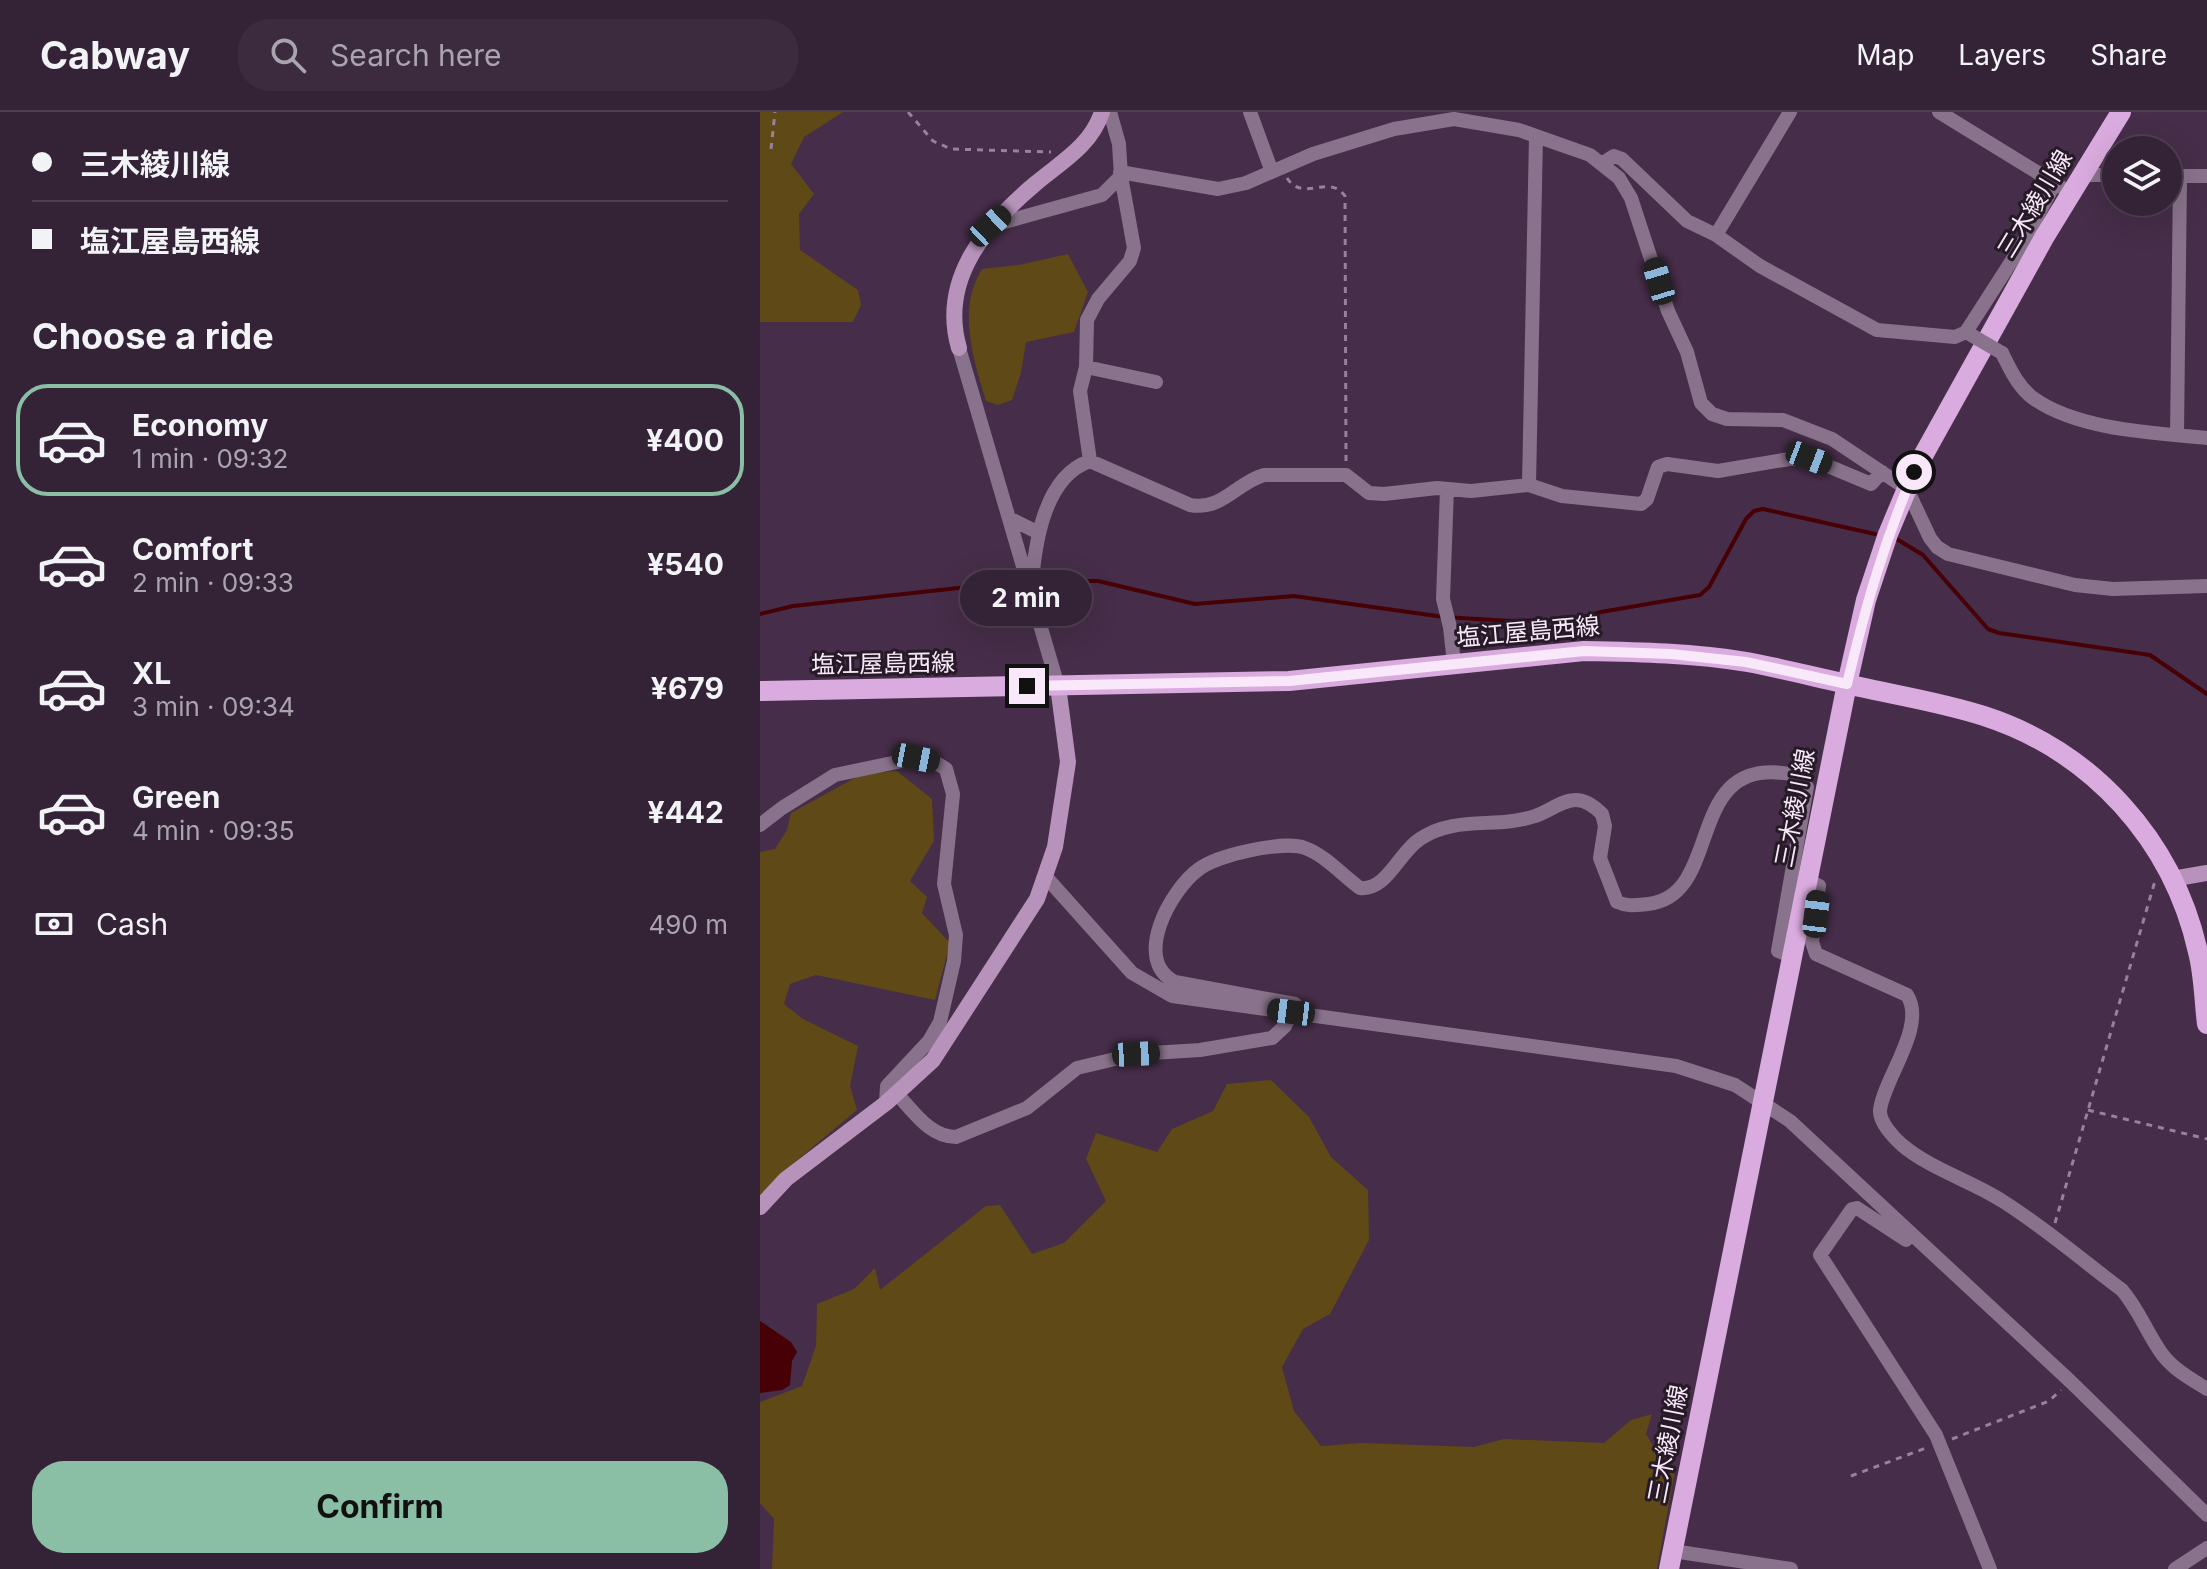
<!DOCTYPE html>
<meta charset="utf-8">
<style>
body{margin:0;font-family:Inter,"Noto Sans JP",sans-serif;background:#3c2a3f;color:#f1f3f6;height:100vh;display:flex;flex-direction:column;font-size:30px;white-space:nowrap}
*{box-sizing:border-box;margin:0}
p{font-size:26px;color:#a9a4ad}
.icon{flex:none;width:44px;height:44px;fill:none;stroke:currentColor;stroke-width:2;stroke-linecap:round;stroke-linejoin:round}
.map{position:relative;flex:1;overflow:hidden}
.details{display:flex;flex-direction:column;background:#342237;width:760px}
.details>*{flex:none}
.banner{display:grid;align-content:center;height:176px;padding:0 32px;background:#342237}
.controls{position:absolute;left:1342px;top:24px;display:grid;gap:16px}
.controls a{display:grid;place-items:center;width:80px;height:80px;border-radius:50%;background:#342237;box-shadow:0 8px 32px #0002,0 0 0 2px #4e3f52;font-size:40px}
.end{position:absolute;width:36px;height:36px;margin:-18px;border:10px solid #f9e8fa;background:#111;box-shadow:0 0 0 4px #111}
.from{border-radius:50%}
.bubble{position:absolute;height:56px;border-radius:28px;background:#342237;box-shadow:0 8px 32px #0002,0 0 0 2px #4e3f52;font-size:26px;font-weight:700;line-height:56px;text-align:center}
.car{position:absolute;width:24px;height:48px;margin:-24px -12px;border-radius:10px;box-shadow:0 0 6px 2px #0007;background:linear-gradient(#222 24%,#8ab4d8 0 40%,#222 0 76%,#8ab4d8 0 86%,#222 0)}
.banner b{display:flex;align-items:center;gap:28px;height:76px;font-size:30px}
.banner b+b{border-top:2px solid #4e3f52}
.banner i{width:20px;height:20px;background:#f1f3f6}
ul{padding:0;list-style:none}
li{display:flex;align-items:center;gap:24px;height:112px;margin:0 16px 12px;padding:0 16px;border:4px solid transparent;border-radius:32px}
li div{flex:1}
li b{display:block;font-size:30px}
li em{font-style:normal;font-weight:700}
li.current{border-color:#8abfa5}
li>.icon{width:72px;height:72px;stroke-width:1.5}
h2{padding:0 32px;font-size:36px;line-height:96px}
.pay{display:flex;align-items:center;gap:20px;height:88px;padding:0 32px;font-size:30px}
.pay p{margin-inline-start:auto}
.button{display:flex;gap:16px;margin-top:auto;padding:16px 32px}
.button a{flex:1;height:92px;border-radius:32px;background:#8abfa5;color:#111;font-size:32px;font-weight:700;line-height:92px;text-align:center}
header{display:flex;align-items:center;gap:48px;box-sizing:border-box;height:112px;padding:0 40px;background:#342237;border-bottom:2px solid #4e3f52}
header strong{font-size:38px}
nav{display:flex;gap:44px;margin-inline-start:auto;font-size:28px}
.search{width:560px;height:72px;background:#3c2a3f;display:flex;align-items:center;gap:20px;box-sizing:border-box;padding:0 28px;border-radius:32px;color:#a9a4ad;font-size:30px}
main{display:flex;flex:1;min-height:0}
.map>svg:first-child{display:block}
.green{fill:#5f4916}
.water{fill:#470006}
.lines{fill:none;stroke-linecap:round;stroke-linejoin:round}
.stream{stroke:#470006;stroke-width:4}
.path{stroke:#978299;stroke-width:3;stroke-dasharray:6 6;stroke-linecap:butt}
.street{stroke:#89728b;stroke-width:14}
.secondary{stroke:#b792ba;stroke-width:16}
.primary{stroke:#daabde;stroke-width:20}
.street-bridge{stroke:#89728b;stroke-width:14}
.route{stroke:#f9e8fa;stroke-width:10}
.labels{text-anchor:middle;stroke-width:6;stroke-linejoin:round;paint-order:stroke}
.street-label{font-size:24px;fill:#f9e8fa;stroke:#261a27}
</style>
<header>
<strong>Cabway</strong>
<div class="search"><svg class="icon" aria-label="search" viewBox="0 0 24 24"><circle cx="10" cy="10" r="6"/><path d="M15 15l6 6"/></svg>Search here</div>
<nav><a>Map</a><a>Layers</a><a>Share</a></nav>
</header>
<main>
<section class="details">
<div class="banner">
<b><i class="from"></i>三木綾川線</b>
<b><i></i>塩江屋島西線</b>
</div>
<h2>Choose a ride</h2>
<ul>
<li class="current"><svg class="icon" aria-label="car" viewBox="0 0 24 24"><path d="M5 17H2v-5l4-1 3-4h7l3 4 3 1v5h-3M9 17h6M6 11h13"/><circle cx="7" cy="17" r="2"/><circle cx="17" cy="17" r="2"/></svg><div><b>Economy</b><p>1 min · 09:32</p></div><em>¥400</em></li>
<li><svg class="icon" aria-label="car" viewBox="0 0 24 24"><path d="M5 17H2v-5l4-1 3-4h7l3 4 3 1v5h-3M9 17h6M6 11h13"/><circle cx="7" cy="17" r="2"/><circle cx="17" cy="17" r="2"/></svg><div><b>Comfort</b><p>2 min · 09:33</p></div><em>¥540</em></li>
<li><svg class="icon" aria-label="car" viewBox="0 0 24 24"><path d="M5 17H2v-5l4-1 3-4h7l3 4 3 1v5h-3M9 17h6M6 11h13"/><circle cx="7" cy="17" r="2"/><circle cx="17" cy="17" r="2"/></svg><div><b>XL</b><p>3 min · 09:34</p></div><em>¥679</em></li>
<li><svg class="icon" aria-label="car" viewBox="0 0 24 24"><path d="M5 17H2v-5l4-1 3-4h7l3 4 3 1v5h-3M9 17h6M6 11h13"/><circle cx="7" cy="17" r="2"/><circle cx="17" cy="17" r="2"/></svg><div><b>Green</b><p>4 min · 09:35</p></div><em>¥442</em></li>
</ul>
<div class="pay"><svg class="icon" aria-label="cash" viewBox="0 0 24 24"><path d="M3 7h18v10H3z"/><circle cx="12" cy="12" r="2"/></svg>Cash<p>490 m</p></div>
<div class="button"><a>Confirm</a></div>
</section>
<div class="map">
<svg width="1447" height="1457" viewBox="0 0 1447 1457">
<rect width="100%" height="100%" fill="#462d49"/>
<!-- green -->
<path class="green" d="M0,0H83L44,25L31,52L54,82L39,102L40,138L98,178L101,193L93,210H0Z
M308,142L328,180L314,220L266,230L261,261L252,288L238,293L226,289C213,246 197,197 222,157L259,153Z
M137,659L172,687L174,729L150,769L167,785L162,801L190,831L175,888L56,863L30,872L24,892L43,907L98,934L90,974L97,998L36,1049L0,1088V740L15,737L27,718L31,701L102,662Z
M511,968L549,1005L571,1045L608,1078L609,1128L570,1202L543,1217L522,1255L534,1299L561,1334L602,1331L714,1335L744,1327L844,1331L871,1308L892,1302L886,1322L898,1342L915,1359L897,1457H12L14,1407L0,1391V1290L42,1274L56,1234L57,1192L94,1177L115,1156L120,1178L226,1094L240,1093L272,1142L304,1131L346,1089L326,1047L336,1021L397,1040L412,1017L453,999L467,972Z"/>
<!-- water -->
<path class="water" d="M0,1209L31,1230L37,1240L32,1249L30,1273L22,1278L0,1281Z"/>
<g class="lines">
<!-- stream -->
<path class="stream" d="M1135,426L1163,443L1228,517L1239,521L1390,543L1447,582
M279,469H338L435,492L534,484L684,505L751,509L812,508L841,500L940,483L949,475L986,407L994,399L1003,397L1115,422
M0,502L33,494L254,470"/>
<!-- path -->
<path class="path" d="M148,0L173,29L191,37L291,40
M11,37L15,0
M527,66C543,91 569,61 585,84L586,351
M1328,998L1447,1027
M1295,1111L1395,769
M1192,1327L1289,1289L1301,1278
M1091,1364L1166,1336"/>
<!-- street -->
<path class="street" d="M490,0L512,60
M1179,0L1301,75
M843,51L854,44L862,47L927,109L956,123L1030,0
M360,60L458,77L486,71L553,42L634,17L694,7L759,18L830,43L859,66L871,86L908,199L927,240L941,291L952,302L967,307L1023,308L1072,327L1147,377L1170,426L1177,435L1188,442L1315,473L1353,477L1447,474
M1322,63H1356
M1408,64H1447
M230,114L342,83L361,64L359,32L350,0
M956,123L1000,154L1117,218L1195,225L1206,220L1260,136L1295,71
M199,236L298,574
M1242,241C1250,257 1258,275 1273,286C1317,318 1394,321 1447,326
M326,255L396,270
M1417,323L1420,64
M330,349L320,279L326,255L327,208L338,187L370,149L374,136L361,64
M769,373L776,24
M687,377L683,487L690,515L694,552
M249,406L279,421
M271,481C274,438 282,365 330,349L430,393C462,399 476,371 504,363H586L609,381L624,382L677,376L711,379L769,373L802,384L881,392L887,387L898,355L907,352L958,359L1029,347L1049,346L1111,372L1122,360
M0,713L22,696L75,663L156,646L173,649L186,657L193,682L184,772L196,823L194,849L180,910L169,929L127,974L126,991
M286,765L372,861L412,884L916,954L975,973L1030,1009L1310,1269L1447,1403
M1048,768L1059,774L1052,830L1056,842L1147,883C1167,914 1124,966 1120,998C1119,1010 1134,1026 1142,1033C1172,1058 1212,1069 1244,1090C1285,1116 1323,1149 1362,1178C1379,1198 1387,1221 1402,1242C1414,1258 1431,1267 1447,1277
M137,982C154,1000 170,1025 196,1025L267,996L317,956L376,942L440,938L512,926L525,914L535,892L415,870C372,848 410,778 439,757C457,743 524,728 545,736C565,743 583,764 600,776C627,779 639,740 660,727C695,703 737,717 775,704C788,700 802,688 816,688C826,688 835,695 842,702L845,714L840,746L857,790C868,795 877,793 888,792C966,784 921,638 1035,663L1047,675L1018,839L1032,844
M1146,1128L1097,1096L1092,1097L1060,1143L1176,1323L1230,1457
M913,1439L1031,1457
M1415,1457L1447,1436"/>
<!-- secondary -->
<path class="secondary" d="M199,236C179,167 226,113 275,72C301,50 331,34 342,0
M1412,767L1447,761
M0,1095L26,1067L126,991L173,948L277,787L295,735L308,650L298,574"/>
<!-- primary -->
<path class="primary" d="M0,579L529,569L824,539C878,540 934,541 987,550C1025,557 1062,567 1100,575C1141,584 1184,591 1224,604C1332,639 1413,728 1438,840C1444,863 1444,888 1447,912
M909,1457L1087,572L1106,488L1128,422L1154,360L1285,124L1361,0"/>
<!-- street-bridge -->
<path class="street-bridge" d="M1206,220L1242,241"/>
</g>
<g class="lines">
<!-- route -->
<path class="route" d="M267,574L529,569L824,539L911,542L986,550L1087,572C1105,497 1123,432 1154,360"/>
</g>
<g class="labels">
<!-- street labels -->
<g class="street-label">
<text transform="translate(1275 92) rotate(-59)" y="8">三木綾川線</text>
<text transform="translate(768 520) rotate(-5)" y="8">塩江屋島西線</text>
<text transform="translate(123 552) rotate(-1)" y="8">塩江屋島西線</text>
<text transform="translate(1035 696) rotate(-79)" y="8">三木綾川線</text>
<text transform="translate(908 1332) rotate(-79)" y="8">三木綾川線</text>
</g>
</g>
</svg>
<div class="controls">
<a><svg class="icon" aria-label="layers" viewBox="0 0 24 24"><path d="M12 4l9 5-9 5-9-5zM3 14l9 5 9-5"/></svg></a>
</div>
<i class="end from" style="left:1154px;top:360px"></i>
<i class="end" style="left:267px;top:574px"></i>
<div class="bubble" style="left:200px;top:458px;width:132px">2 min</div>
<i class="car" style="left:230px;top:114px;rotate:47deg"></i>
<i class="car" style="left:899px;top:169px;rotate:343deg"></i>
<i class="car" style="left:1049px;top:346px;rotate:111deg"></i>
<i class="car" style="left:156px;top:646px;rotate:101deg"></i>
<i class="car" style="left:1056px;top:802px;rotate:7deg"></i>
<i class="car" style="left:531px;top:900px;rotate:277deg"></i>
<i class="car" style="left:376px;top:942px;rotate:87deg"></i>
</div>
</main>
